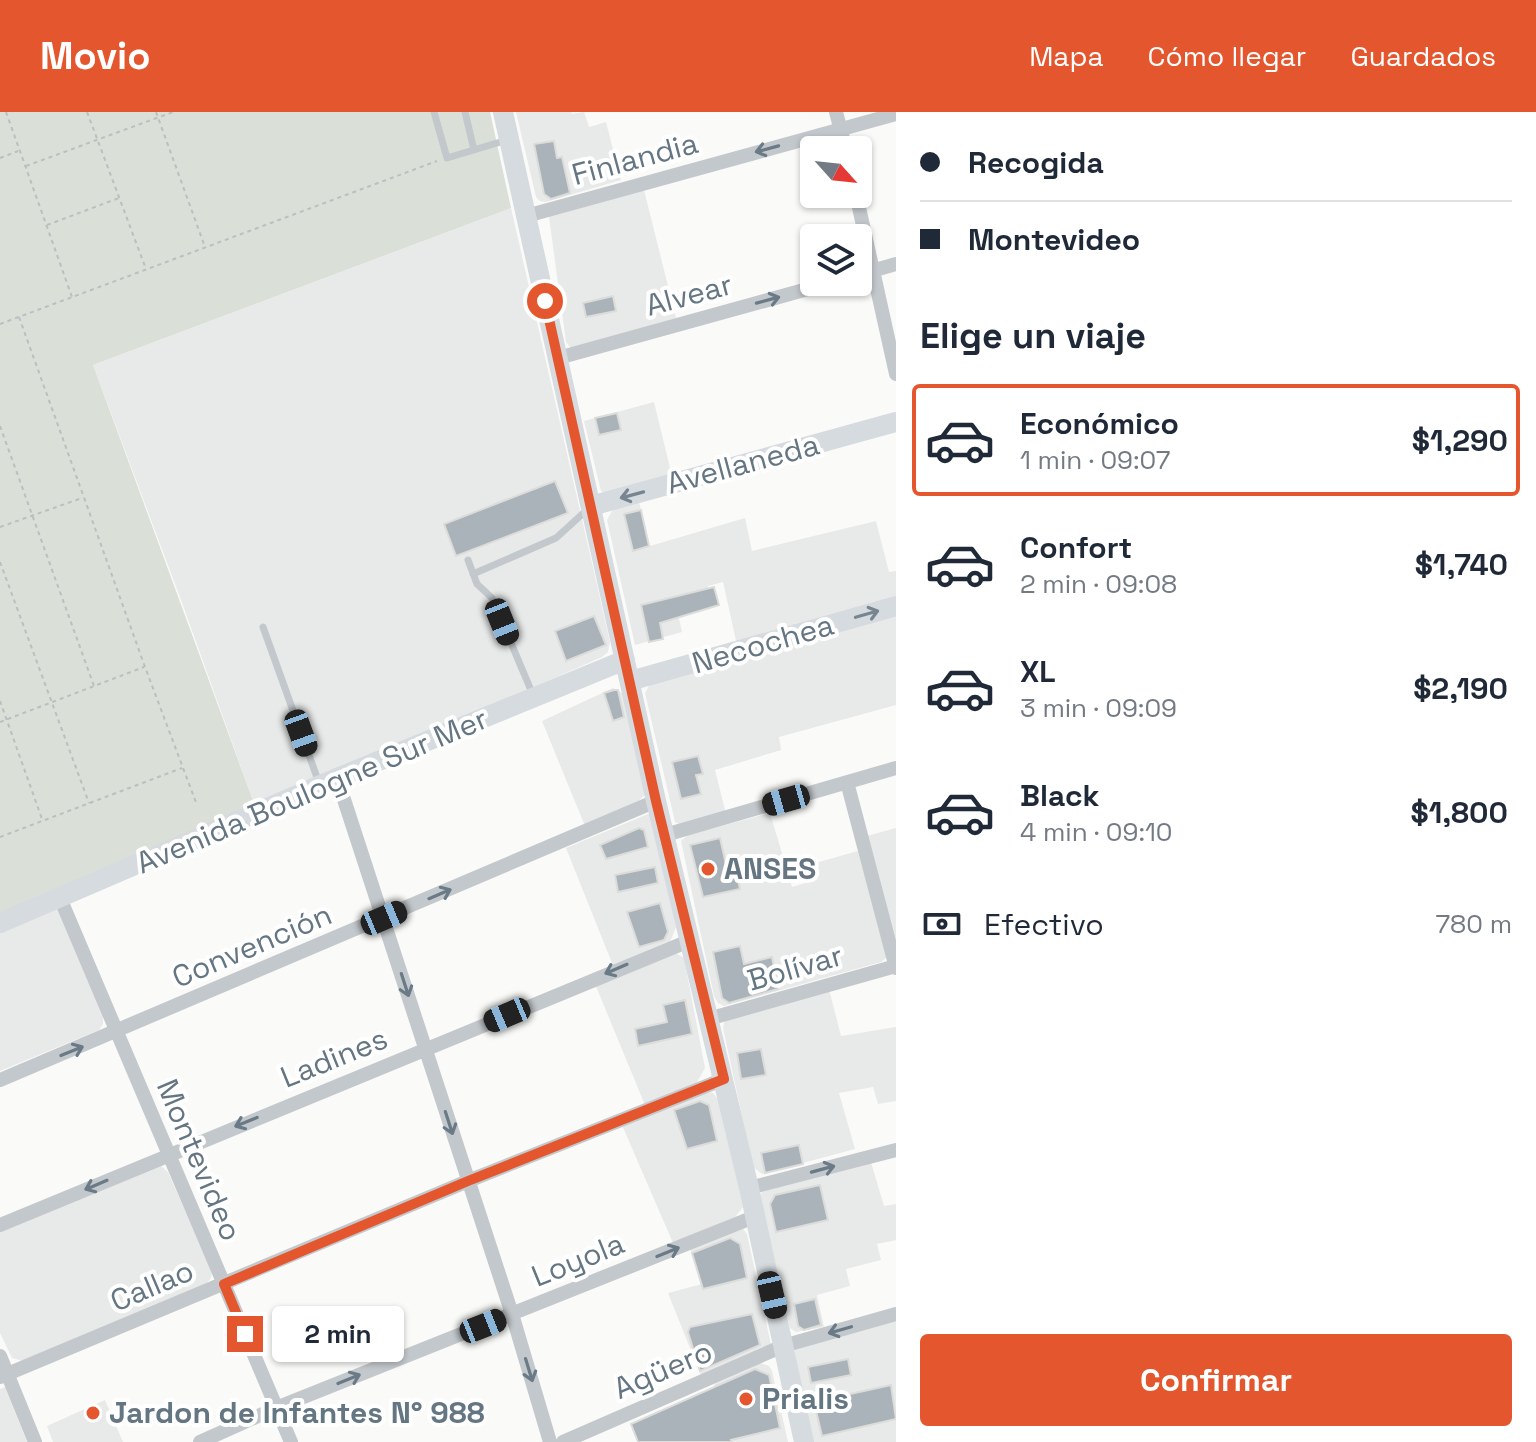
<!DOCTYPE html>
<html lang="es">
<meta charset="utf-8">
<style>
body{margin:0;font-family:"Space Grotesk",sans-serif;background:#f2f2f3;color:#1f2937;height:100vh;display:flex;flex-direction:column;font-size:30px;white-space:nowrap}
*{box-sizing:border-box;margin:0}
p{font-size:26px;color:#747a83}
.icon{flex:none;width:44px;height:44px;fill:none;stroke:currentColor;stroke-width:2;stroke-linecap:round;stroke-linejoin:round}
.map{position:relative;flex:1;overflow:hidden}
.panel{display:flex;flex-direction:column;background:#fff;width:640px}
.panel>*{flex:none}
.hud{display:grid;align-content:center;height:176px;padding:0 24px;background:#fff}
.needle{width:52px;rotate:117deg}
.tools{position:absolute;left:800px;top:24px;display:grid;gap:16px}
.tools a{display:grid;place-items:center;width:72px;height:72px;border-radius:8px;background:#fff;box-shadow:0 2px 6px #0004;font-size:40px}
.end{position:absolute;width:36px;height:36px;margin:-18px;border:10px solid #e4572e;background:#fff;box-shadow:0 0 0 4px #fff}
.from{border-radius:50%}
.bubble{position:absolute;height:56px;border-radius:8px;background:#fff;box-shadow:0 2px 6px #0004;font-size:26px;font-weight:600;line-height:56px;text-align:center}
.car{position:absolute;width:24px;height:48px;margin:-24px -12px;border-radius:10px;box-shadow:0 0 6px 2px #0007;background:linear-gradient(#222 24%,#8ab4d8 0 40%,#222 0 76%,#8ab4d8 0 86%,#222 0)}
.hud b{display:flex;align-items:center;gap:28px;height:76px;font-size:30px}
.hud b+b{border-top:2px solid #e0e1e3}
.hud i{width:20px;height:20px;background:#1f2937}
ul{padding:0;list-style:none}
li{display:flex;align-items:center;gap:24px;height:112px;margin:0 16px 12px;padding:0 8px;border:4px solid transparent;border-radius:8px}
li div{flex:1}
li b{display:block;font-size:30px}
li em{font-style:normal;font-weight:600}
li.active{border-color:#e4572e}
li>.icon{width:72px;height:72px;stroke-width:1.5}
h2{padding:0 24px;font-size:36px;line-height:96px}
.pay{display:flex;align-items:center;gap:20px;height:88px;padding:0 24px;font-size:30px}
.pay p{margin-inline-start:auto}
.button{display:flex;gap:16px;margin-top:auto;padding:16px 24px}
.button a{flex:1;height:92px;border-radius:8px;background:#e4572e;color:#fff;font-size:32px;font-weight:600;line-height:92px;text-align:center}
header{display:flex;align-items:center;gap:48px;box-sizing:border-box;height:112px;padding:0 40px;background:#e4572e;color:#fff}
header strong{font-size:38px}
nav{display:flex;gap:44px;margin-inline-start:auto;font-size:28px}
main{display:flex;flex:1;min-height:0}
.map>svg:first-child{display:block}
.built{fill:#e8e9e9}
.green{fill:#dadfd7}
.building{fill:#aab3b9;stroke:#dcdcda;stroke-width:2}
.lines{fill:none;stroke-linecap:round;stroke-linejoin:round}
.path{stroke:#bbbfc2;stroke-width:2;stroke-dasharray:4 4;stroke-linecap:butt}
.lane{stroke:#c3c8cc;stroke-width:7}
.street{stroke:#c3c8cc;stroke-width:14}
.secondary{stroke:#d6dbdf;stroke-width:20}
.oneway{stroke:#6a7a87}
.oneway2{stroke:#768591}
.route{stroke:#e4572e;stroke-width:10}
.poi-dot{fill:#e4572e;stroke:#fff;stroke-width:3}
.labels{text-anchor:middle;stroke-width:8;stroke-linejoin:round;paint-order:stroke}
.street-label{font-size:30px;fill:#657683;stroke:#fff}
.poi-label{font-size:30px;font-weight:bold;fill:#657683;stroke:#fff;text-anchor:start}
</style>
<header>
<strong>Movio</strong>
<nav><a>Mapa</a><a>Cómo llegar</a><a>Guardados</a></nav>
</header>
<main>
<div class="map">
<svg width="896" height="1330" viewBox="0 0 896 1330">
<rect width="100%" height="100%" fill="#fafaf8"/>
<!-- built -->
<path class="built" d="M516,0H571L572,2L584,0L589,15L606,10L621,68L546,90L540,89L536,85Z
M644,78L676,206L574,236L570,235L566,230L549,105L554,101Z
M511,96L610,530L608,540L602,545L509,586L255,694L181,488L93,253Z
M654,290L672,364L606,382L601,379L584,309Z
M639,390L650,434L745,406L752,439L876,409L889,460L896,459V488L737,533L723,470L708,474L712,493L678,502L682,520L635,533L607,408L613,397Z
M896,503V593L779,625L781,638L715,658L726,702L679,712L675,710L645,581L650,572Z
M613,576L624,582L646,682L635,692L585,714L542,609Z
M770,701L792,775L805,771L801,755L858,739L886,839V846L881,850L724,894L718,891L714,884L681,729L688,723Z
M648,702L653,705L676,815L670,830L614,856L566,736Z
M896,716V831L867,724Z
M57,797L103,904V912L99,918L0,959V818Z
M674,840L684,846L705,956L696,972L645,993L595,872Z
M829,877L841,924L896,915V989L878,992L873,975L839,981L855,1037L762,1062L753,1055L723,916L724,910L728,906Z
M704,979L713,981L721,991L743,1095L735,1105L673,1131L622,1013Z
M870,1047L884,1094L896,1092V1128L877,1132L881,1148L846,1157L850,1174L817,1183L824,1215L796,1220L790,1216L774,1155L760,1086L762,1079Z
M161,1054L168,1060L212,1159L211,1166L207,1171L23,1249L12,1246L0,1221V1120L153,1055Z
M743,1117L747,1122L771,1233L702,1266L668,1181L702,1172L689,1133Z
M896,1206V1330H813L794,1243L795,1238Z
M760,1251L769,1254L772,1259L788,1330H732L714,1272Z
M5,1275L27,1330H0V1277Z
M105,1288L123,1330H53L47,1314Z"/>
<!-- green -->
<path class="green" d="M0,0H490L511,96L93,253L255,694L0,801Z"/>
<!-- building -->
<path class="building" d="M554,29L557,46L562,45L570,81L551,87L544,82L534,32Z
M613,184L616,199L586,205L583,191Z
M617,301L621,318L599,323L595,306Z
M555,369L568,401L456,444L444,412Z
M641,398L649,434L633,439L624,402Z
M714,475L719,493L660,511L663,527L649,530L641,493Z
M594,504L606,533L566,549L555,519Z
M614,578H618L624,605L613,609L604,581Z
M698,644L703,662L696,663L701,682L681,687L672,650Z
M639,716L644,718L648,735L606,747L600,733Z
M720,726L728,761L736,759L740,777L703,785L690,733Z
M655,755L658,771L618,780L615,763Z
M660,791L668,820L664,828L639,835L627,800Z
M740,834L744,852L772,845L778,877L729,891L722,886L713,840Z
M685,888L692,922L638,934L635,917L667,910L663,893Z
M761,937L766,963L741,967L737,941Z
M700,989L709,993L717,1029L687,1037L674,998Z
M799,1033L803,1052L765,1061L761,1041Z
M820,1073L828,1108L776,1120L770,1092L775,1083Z
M730,1126L740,1132L747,1166L703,1177L692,1141Z
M815,1187L821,1213L804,1218L798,1214L794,1192Z
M752,1202L760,1233L700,1259L688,1220L690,1215Z
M848,1247L851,1263L811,1271L808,1255Z
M755,1257L769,1263L780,1316L731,1328L732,1330H638L631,1312Z
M891,1273L896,1307L822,1324L814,1290Z"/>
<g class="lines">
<!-- path -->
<path class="path" d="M6,0L72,185
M87,0L146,157
M156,0L205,135
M0,46L18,39
M26,54L173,0
M47,113L119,86
M19,205L145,555L197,693
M0,212L437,49
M0,314L94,574
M0,415L82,386
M0,450L89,691
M0,589L42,707
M0,610L144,555
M0,725L182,656"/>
<!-- lane -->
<path class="lane" d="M434,0L447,46L507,28
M465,0L474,38
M468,448L477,472L492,486L533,583
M473,462L556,426L588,397
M263,515L319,671"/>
<!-- street -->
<path class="street" d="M836,0L846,38
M856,82L896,262
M526,104L896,2
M858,163L896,152
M558,246L833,170
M337,666L512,1202L550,1330
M847,670L896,856
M665,723L896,656
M60,786L291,1330
M708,907L896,854
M0,968L656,689
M749,1076L896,1038
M0,1113L689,829
M0,1244L35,1330
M0,1265L468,1069L724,967
M200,1330L276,1296L754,1105
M563,1330L783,1234L896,1202"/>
<!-- secondary -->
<path class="secondary" d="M503,0L656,689L749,1076L804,1330
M591,394L896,310
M630,569L896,494
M0,811L337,666L625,548"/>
</g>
<!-- one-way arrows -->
<defs><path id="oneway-shaft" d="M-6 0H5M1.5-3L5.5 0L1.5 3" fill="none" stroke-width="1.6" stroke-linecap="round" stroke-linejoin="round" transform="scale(2)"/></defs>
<g class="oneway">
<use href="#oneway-shaft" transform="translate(767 37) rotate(165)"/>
<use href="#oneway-shaft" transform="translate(768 188) rotate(-15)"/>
<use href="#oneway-shaft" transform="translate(440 782) rotate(-23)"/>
<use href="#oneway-shaft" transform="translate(616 857) rotate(157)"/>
<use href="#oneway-shaft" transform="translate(405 873) rotate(72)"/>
<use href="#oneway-shaft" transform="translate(72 939) rotate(-22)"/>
<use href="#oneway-shaft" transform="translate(246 1010) rotate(158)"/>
<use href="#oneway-shaft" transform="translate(449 1011) rotate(72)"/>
<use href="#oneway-shaft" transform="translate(823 1057) rotate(-15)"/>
<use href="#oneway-shaft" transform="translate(96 1073) rotate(157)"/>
<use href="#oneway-shaft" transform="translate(668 1140) rotate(-22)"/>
<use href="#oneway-shaft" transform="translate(840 1218) rotate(164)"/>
<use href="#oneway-shaft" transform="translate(529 1258) rotate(73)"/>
<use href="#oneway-shaft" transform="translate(349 1267) rotate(-22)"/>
</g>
<g class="oneway2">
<use href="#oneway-shaft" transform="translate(632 383) rotate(165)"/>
<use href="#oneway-shaft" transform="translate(867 502) rotate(-16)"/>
</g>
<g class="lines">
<!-- route -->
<path class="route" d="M245,1222L224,1172L468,1069L724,967L656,689L545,189"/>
</g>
<!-- markers -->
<g class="poi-dot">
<circle cx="708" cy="757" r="8"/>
<circle cx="746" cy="1287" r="8"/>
<circle cx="93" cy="1301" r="8"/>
</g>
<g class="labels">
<!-- street labels -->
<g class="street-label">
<text transform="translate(635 47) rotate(-15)" y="10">Finlandia</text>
<text transform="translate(689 183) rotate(-15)" y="10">Alvear</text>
<text transform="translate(743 352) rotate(-15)" y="10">Avellaneda</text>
<text transform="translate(763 532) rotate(-16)" y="10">Necochea</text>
<text transform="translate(312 679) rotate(-23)" y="10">Avenida Boulogne Sur Mer</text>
<text transform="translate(252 834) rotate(-23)" y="10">Convención</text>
<text transform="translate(795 856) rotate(-16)" y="10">Bolívar</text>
<text transform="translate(334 946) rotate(-22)" y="10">Ladines</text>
<text transform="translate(199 1048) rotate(67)" y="10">Montevideo</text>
<text transform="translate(578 1148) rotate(-22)" y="10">Loyola</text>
<text transform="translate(152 1174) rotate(-23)" y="10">Callao</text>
<text transform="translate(663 1258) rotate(-23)" y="10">Agüero</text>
</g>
<!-- poi labels -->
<g class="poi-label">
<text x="724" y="767">ANSES</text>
<text x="762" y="1297">Prialis</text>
<text x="109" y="1311">Jardon de Infantes N° 988</text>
</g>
</g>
</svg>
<div class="tools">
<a><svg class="needle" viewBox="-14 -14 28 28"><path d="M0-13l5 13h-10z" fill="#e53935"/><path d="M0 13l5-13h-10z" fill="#747a83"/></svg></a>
<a><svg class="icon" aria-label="layers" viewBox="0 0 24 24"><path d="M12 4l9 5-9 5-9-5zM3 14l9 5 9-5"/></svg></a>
</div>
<i class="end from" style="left:545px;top:189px"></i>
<i class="end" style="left:245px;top:1222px"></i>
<div class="bubble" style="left:272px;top:1194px;width:132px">2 min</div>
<i class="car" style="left:502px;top:510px;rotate:158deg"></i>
<i class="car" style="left:301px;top:621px;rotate:160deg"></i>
<i class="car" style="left:786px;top:688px;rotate:254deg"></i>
<i class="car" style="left:384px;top:806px;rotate:67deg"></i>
<i class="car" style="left:507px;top:903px;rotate:247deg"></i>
<i class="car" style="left:772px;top:1183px;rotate:167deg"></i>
<i class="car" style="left:483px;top:1214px;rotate:68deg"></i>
</div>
<section class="panel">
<div class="hud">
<b><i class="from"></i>Recogida</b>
<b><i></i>Montevideo</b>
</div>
<h2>Elige un viaje</h2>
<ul>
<li class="active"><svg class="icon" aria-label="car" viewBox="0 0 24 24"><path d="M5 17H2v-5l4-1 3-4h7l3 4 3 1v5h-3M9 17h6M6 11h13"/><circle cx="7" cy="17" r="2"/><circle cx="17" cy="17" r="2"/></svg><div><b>Económico</b><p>1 min · 09:07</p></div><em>$1,290</em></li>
<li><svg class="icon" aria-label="car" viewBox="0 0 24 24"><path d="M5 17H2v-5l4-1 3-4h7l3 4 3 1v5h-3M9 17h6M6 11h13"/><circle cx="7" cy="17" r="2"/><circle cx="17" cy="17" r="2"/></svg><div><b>Confort</b><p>2 min · 09:08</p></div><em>$1,740</em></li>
<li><svg class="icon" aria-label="car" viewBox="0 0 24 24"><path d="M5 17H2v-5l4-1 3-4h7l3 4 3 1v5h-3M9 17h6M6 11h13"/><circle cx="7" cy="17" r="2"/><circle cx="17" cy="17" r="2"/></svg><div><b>XL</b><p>3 min · 09:09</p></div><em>$2,190</em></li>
<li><svg class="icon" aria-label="car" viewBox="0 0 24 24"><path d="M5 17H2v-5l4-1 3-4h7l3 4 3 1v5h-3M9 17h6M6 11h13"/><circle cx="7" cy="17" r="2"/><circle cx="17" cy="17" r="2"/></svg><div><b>Black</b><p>4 min · 09:10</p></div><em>$1,800</em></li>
</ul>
<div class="pay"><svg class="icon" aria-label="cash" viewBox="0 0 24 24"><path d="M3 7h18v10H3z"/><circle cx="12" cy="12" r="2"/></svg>Efectivo<p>780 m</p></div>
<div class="button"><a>Confirmar</a></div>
</section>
</main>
